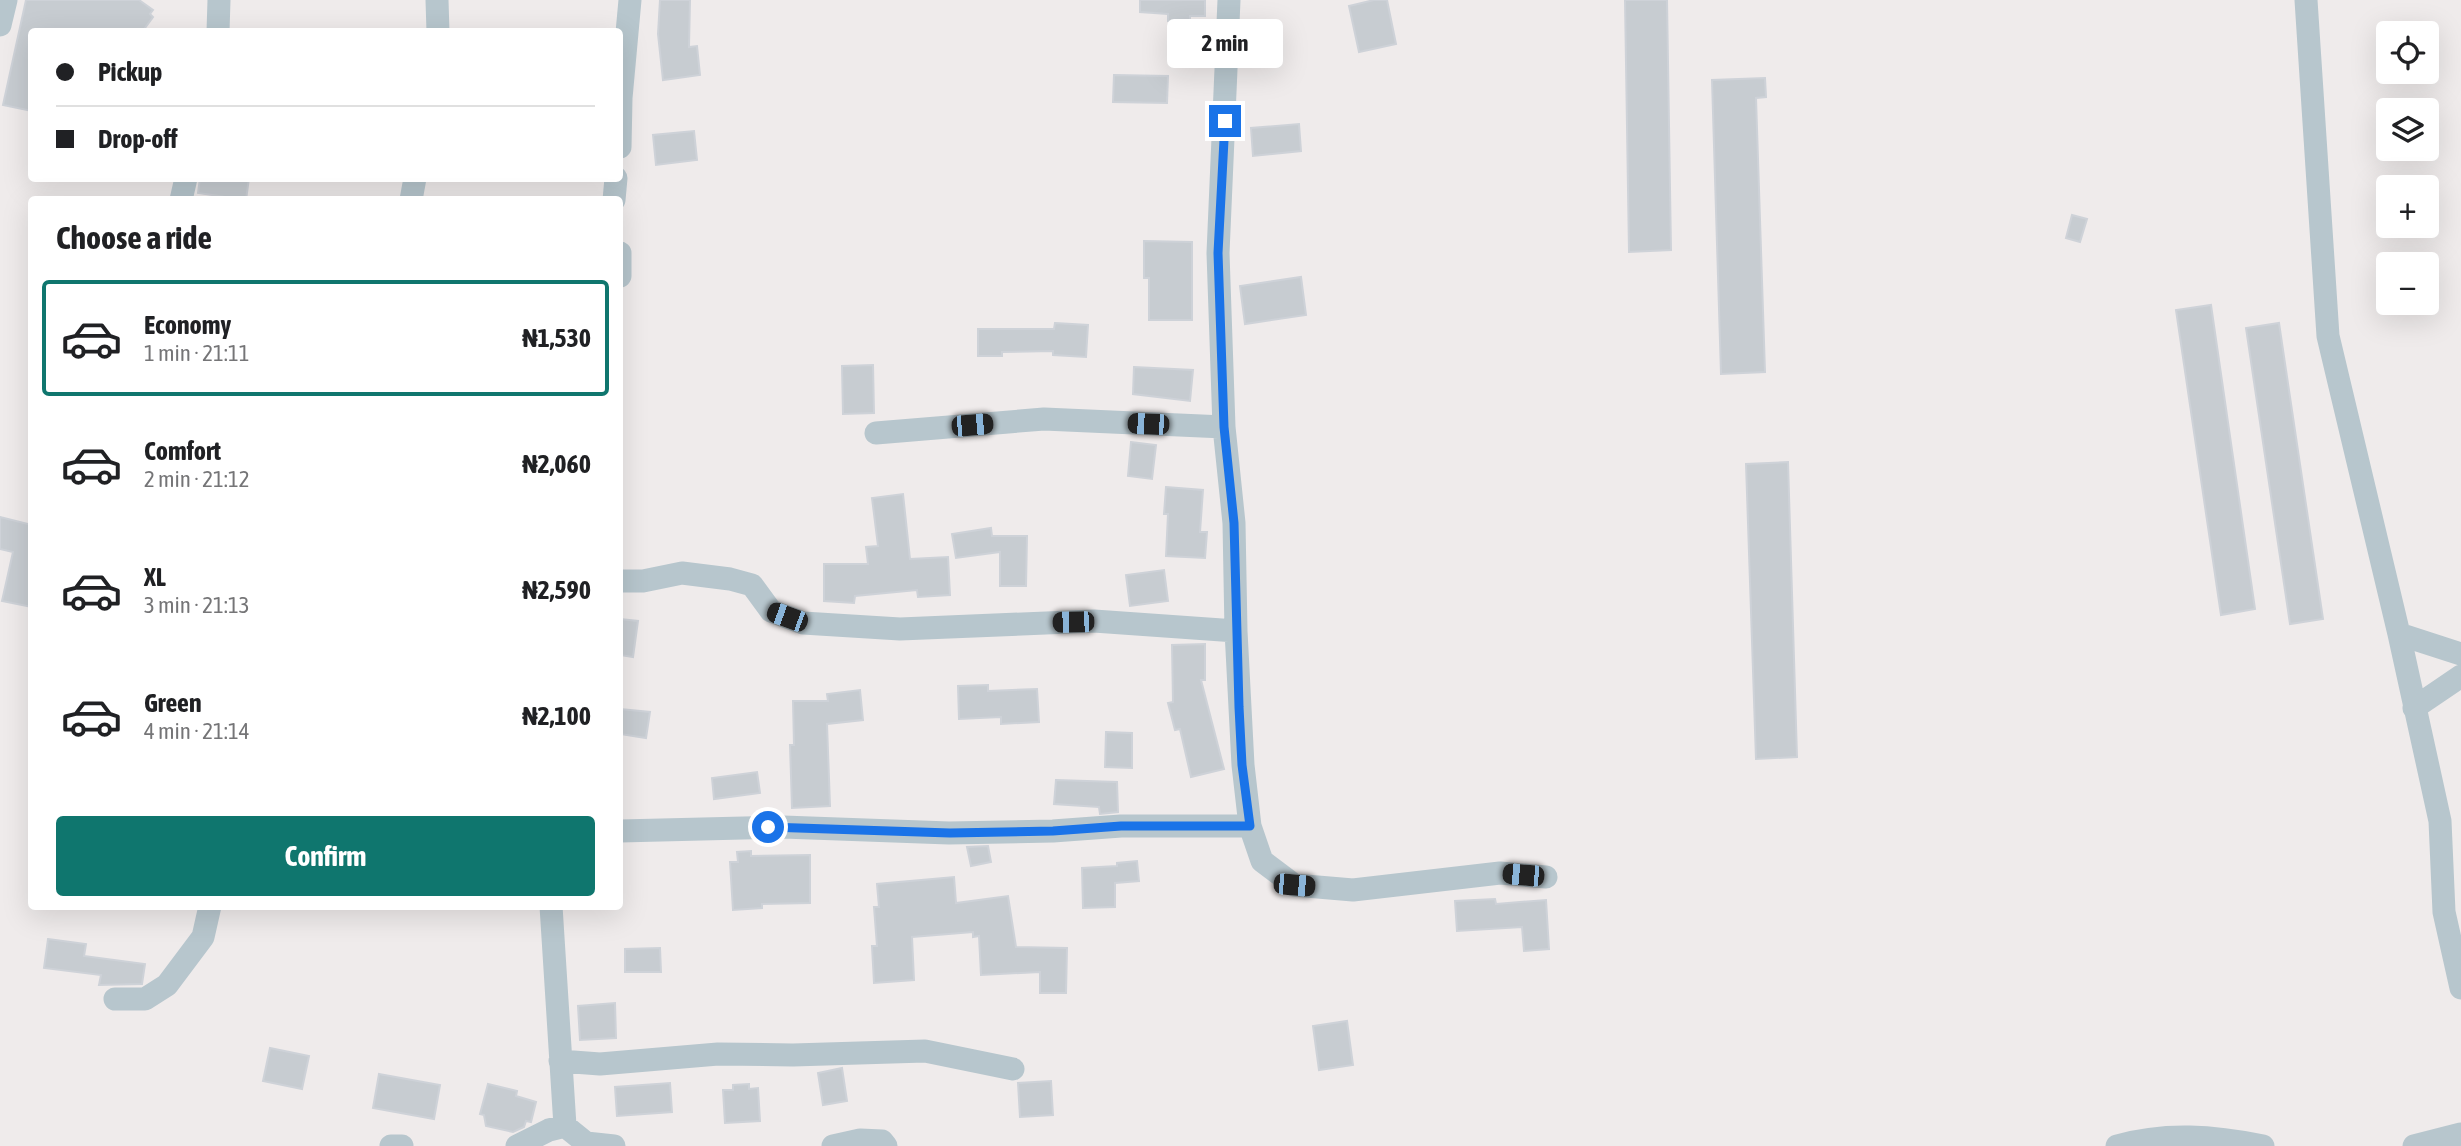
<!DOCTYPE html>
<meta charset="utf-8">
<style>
body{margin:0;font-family:"Asap Condensed",sans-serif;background:#f2f2f2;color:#202124;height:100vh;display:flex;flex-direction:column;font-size:26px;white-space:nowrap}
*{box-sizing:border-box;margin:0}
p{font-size:23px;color:#757577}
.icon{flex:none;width:38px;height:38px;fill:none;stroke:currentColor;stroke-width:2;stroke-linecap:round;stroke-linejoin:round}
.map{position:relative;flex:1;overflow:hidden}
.panel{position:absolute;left:28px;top:196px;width:595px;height:714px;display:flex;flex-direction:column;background:#fff;border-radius:7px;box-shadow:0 7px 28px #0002}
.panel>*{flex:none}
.hud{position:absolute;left:28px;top:28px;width:595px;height:154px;border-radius:7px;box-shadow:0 7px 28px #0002;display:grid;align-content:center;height:154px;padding:0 28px;background:#fff}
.tools{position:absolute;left:2376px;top:21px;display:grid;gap:14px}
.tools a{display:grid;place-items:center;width:63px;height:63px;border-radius:7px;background:#fff;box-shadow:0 7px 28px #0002;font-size:35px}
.end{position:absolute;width:32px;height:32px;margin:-16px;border:9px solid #1a73e8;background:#fff;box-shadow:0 0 0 4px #fff}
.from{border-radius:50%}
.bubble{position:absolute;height:49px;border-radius:7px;background:#fff;box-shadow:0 7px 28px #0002;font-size:23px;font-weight:700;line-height:49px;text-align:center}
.car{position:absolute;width:21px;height:42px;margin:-21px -10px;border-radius:9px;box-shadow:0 0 5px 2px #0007;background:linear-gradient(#222 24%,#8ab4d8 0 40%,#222 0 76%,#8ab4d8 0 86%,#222 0)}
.hud b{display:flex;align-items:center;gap:24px;height:66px;font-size:26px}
.hud b+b{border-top:2px solid #e0e0e0}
.hud i{width:18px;height:18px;background:#202124}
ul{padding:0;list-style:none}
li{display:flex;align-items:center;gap:21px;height:116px;margin:0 14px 10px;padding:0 14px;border:4px solid transparent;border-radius:7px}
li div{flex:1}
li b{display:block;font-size:26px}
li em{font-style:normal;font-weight:700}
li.current{border-color:#0f766e}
li>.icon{width:63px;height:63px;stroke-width:1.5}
h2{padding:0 28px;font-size:32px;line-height:84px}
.button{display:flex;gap:14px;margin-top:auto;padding:14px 28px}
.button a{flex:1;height:80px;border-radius:7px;background:#0f766e;color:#fff;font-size:28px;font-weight:700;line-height:80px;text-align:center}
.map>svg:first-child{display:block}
.building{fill:#c7ccd1;stroke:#ced2d8;stroke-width:2}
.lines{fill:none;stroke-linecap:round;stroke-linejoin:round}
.street{stroke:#b7c6cd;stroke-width:23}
.route{stroke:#1a73e8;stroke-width:9}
</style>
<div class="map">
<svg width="2461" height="1146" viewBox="0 0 2461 1146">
<rect width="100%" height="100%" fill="#efebeb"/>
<!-- building -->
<path class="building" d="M26,0H139L153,10L150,14L153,17L142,32H32V111L3,105Z
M660,0H690L689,47L697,46L700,75L663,80L658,34Z
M1140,0H1205V16H1190V22L1168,21V14L1140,12Z
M1374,0H1387L1396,44L1359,52L1349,6Z
M1625,0H1667L1671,250L1629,252Z
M1114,75L1168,76L1167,103L1113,102Z
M1765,78L1766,97L1756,98L1765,372L1721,374L1712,80Z
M1299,124L1301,151L1253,156L1251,128Z
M694,131L697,160L656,165L653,135Z
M200,178H249L246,200L198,193Z
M2072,215L2087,219L2080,242L2066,238Z
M1144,241L1192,242V320H1149V278H1144Z
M1301,277L1306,315L1245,324L1240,286Z
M2211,305L2255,609L2221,615L2176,310Z
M1055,323L1088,325L1086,357L1053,355V351L1002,352V356H978V329H1054Z
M2279,323L2323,619L2290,624L2246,328Z
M873,365L874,413L843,414L842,366Z
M1134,367L1193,370L1190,401L1133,394Z
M1131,442L1156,445L1152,479L1128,476Z
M1788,462L1797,757L1756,759L1746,464Z
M1166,487L1203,490L1200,532H1207L1205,558L1166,556L1168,514H1164Z
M903,494L910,559L948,557L950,595L918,597L917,590L855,596L854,603L824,601V564H868L866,547L878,546L872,498Z
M0,517L32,525V607L2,601L13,552L0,549Z
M991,528L992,536H1027L1026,586H1000V552L956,558L952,534Z
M1164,570L1168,601L1130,606L1126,575Z
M620,619L638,621L633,657L620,655Z
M1205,644V680H1201L1224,769L1191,777L1180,729L1175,730L1168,703L1173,702L1172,645Z
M988,685V691L1037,689L1039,722L1001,724V717L959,719L958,686Z
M860,690L863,720L827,724L830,806L792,808L790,745H794L793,701H828L827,694Z
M620,709L650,712L646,738L620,734Z
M1106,732L1132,733V768L1105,767Z
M757,772L760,793L714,799L712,778Z
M1056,780L1117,782L1118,812L1100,814L1099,807L1054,804Z
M988,846L991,862L971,866L967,847Z
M751,851V856L810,855V903L762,904V908L733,910L730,862H738L737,852Z
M1137,861L1139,881L1115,883V907L1083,908L1082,868L1117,866V863Z
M954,877L956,903L1008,896L1016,947L1067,948L1066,993H1040V972L981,975L979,936L973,937V932L912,937L914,980L874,983L872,946H877L874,907H879L877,884Z
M1495,899L1496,904L1546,900L1549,949L1524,951L1522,927L1457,931L1455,901Z
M48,939L86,944L84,956L145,964L142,984L99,985L101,975L44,968Z
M660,948L661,972H625V949Z
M615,1003L616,1038L580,1040L578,1006Z
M1347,1021L1353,1065L1319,1070L1313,1026Z
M270,1048L309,1056L302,1089L263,1081Z
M842,1068L847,1101L823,1105L818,1073Z
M379,1074L440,1085L434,1119L373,1108Z
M1051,1081L1053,1115L1020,1117L1018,1083Z
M670,1083L672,1112L617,1116L615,1087Z
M488,1084L517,1091L516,1096L536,1102L531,1122L526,1121L524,1127L513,1132L486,1126L484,1115L480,1114Z
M749,1084V1089L758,1088L760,1121L725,1123L723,1090H733V1085Z"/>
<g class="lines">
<!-- street -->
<path class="street" d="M437,0L438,32
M1229,0L1218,253L1224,427L1234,523L1236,631L1243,765L1250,826L1262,861L1294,885L1353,890L1500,873L1546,877
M2306,0L2328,336L2399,634L2440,821L2444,912L2461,988
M0,25L6,0
M218,32L219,0
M620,147L621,98L630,0
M181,200L186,178
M411,200L415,178
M614,200L616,178
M620,253V276
M876,433L1044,419L1224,427
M620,581H643L682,573L730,579L752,585L771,611L803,623L900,629L1094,621L1236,631
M2399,634L2461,654
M2414,708L2461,676
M620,831L783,827L949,833L1053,831L1121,826H1250
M115,999H145L167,985L203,937L210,906
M560,1061L600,1064L718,1054L793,1055L925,1051L1013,1069
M565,1126L586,1143L614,1146
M391,1146H402
M517,1146L549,1130L565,1126L551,906
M833,1146L860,1140L882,1141L886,1146
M2117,1146C2166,1132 2214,1136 2263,1146
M2414,1146L2461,1134"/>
</g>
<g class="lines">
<!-- route -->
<path class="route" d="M768,827L950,833L1053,831L1121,826H1250L1242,765L1239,707L1234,523L1224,427L1218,253L1225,121"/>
</g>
</svg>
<div class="tools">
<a><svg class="icon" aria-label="locate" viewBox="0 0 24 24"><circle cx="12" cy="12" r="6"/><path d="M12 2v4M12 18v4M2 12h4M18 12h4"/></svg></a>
<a><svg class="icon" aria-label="layers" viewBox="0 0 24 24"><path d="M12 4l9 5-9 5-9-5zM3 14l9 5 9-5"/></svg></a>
<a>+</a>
<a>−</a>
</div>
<i class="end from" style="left:768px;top:827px"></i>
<i class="end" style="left:1225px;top:121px"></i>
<div class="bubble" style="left:1167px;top:19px;width:116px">2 min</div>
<i class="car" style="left:1148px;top:424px;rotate:272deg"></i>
<i class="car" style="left:972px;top:425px;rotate:85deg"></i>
<i class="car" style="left:787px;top:617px;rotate:290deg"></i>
<i class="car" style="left:1073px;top:622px;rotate:269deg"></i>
<i class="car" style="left:1523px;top:875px;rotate:275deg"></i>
<i class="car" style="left:1294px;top:885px;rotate:95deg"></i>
<div class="hud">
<b><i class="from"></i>Pickup</b>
<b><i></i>Drop-off</b>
</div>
<section class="panel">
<h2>Choose a ride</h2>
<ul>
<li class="current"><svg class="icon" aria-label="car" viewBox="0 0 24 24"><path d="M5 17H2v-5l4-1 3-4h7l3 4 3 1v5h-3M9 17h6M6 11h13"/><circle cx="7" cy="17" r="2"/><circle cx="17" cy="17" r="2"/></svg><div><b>Economy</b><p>1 min · 21:11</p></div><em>₦1,530</em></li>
<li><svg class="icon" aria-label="car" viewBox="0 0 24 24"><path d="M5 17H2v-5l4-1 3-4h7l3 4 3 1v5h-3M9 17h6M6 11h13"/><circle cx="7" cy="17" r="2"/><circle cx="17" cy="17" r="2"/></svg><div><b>Comfort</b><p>2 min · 21:12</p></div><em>₦2,060</em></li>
<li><svg class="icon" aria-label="car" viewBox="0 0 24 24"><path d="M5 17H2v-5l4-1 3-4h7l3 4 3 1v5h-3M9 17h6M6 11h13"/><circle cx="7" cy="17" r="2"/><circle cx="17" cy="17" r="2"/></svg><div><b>XL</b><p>3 min · 21:13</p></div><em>₦2,590</em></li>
<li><svg class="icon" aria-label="car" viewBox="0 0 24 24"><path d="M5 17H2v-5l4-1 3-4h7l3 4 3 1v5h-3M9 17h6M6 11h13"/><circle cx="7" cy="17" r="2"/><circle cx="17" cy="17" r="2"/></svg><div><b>Green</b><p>4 min · 21:14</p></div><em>₦2,100</em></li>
</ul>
<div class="button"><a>Confirm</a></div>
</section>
</div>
